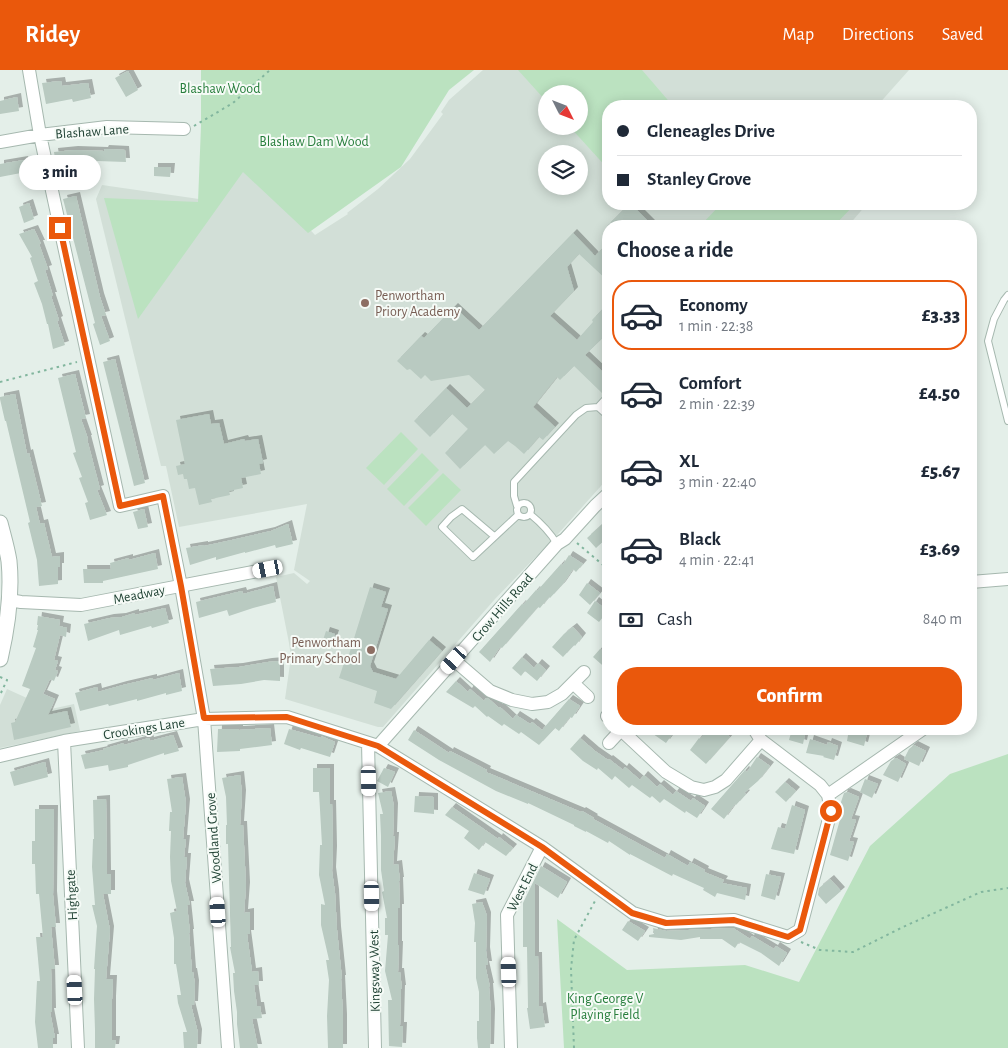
<!DOCTYPE html>
<meta charset="utf-8">
<style>
body{margin:0;font-family:"Alegreya Sans",sans-serif;background:#f2f2f3;color:#1f2937;height:100vh;display:flex;flex-direction:column;font-size:19px;white-space:nowrap}
*{box-sizing:border-box;margin:0}
p{font-size:16px;color:#747a83}
.icon{flex:none;width:28px;height:28px;fill:none;stroke:currentColor;stroke-width:2;stroke-linecap:round;stroke-linejoin:round}
.map{position:relative;flex:1;overflow:hidden}
.panel{position:absolute;left:602px;top:150px;width:375px;height:515px;display:flex;flex-direction:column;background:#fff;border-radius:20px;box-shadow:0 2px 12px #0003}
.panel>*{flex:none}
.guide{position:absolute;left:602px;top:30px;width:375px;height:110px;border-radius:20px;box-shadow:0 2px 12px #0003;display:grid;align-content:center;height:110px;padding:0 15px;background:#fff}
.needle{width:32px;rotate:132deg}
.fabs{position:absolute;left:538px;top:15px;display:grid;gap:10px}
.fabs a{display:grid;place-items:center;width:50px;height:50px;border-radius:50%;background:#fff;box-shadow:0 2px 12px #0003;font-size:25px}
.end{position:absolute;width:22px;height:22px;margin:-11px;border:6px solid #ea580c;background:#fff;box-shadow:0 0 0 2px #fff}
.from{border-radius:50%}
.bubble{position:absolute;height:35px;border-radius:18px;background:#fff;box-shadow:0 2px 12px #0003;font-size:16px;font-weight:800;line-height:35px;text-align:center}
.car{position:absolute;width:15px;height:30px;margin:-15px -8px;border-radius:6px;box-shadow:0 0 4px 1px #0007;background:linear-gradient(#fff 24%,#345 0 40%,#fff 0 76%,#345 0 86%,#fff 0)}
.guide b{display:flex;align-items:center;gap:18px;height:48px;font-size:19px}
.guide b+b{border-top:1px solid #e0e1e3}
.guide i{width:12px;height:12px;background:#1f2937}
ul{padding:0;list-style:none}
li{display:flex;align-items:center;gap:15px;height:70px;margin:0 10px 8px;padding:0 5px;border:2px solid transparent;border-radius:20px}
li div{flex:1}
li b{display:block;font-size:19px}
li em{font-style:normal;font-weight:800}
li.current{border-color:#ea580c}
li>.icon{width:45px;height:45px;stroke-width:1.5}
h2{padding:0 15px;font-size:22px;line-height:60px}
.pay{display:flex;align-items:center;gap:12px;height:55px;padding:0 15px;font-size:19px}
.pay p{margin-inline-start:auto}
.action{display:flex;gap:10px;margin-top:auto;padding:10px 15px}
.action a{flex:1;height:58px;border-radius:20px;background:#ea580c;color:#fff;font-size:20px;font-weight:800;line-height:58px;text-align:center}
header{display:flex;align-items:center;gap:30px;box-sizing:border-box;height:70px;padding:0 25px;background:#ea580c;color:#fff}
header strong{font-size:24px}
nav{display:flex;gap:28px;margin-inline-start:auto;font-size:18px}
.map>svg:first-child{display:block}
.built{fill:#d2dfd7;fill-rule:evenodd}
.green{fill:#bbe2c0}
.building{fill:#b9cac1;filter:url(#shadow)}
.lines{fill:none;stroke-linecap:round;stroke-linejoin:round}
.service-casing{stroke:#a6b8af;stroke-width:8}
.minor-casing{stroke:#a6b8af;stroke-width:14}
.tertiary-casing{stroke:#a6b8af;stroke-width:17}
.path{stroke:#82b69e;stroke-width:2;stroke-dasharray:2.5 4;stroke-linecap:butt}
.service{stroke:#fff;stroke-width:6}
.minor{stroke:#fff;stroke-width:12}
.tertiary{stroke:#fff;stroke-width:15}
.route{stroke:#ea580c;stroke-width:6}
.education-dot{fill:#8d6e63;stroke:#f6fbf7;stroke-width:2}
.labels{text-anchor:middle;stroke-width:4;stroke-linejoin:round;paint-order:stroke}
.park-label{font-size:14px;fill:#277e3c;stroke:#f6fbf7}
.street-label{font-size:14px;fill:#214335;stroke:#f6fbf7}
.education-label{font-size:14px;fill:#785e54;stroke:#f6fbf7;text-anchor:start}
</style>
<header>
<strong>Ridey</strong>
<nav><a>Map</a><a>Directions</a><a>Saved</a></nav>
</header>
<div class="map">
<svg width="1008" height="978" viewBox="0 0 1008 978">
<defs>
<filter id="shadow"><feDropShadow dx="4" dy="-4" stdDeviation="0" flood-color="#0004"/></filter>
</defs>
<rect width="100%" height="100%" fill="#e4efe9"/>
<!-- built -->
<path class="built" d="M483,0H532L546,24V56H579V24L588,0H909L877,36H609V134H867L848,156H609V407L558,464L495,529L383,657H378L285,629L291,587L289,573L276,507L294,503L307,514L310,511L294,500L307,434L179,457L166,396H161L96,129L102,115L199,129L235,76L260,106L315,165L348,144L347,143L378,119L410,89L443,44L441,42L449,30ZM546,84H579V116H546Z
M7,619L51,639L74,634L80,661L0,678V635Z"/>
<!-- green -->
<path class="green" d="M201,0H474L449,20L401,97L308,163L243,102L138,249L104,128L198,132L201,56Z
M518,0H642L673,36H609V100L569,56H579V24H546V31Z
M721,134H855L834,156H702L701,155Z
M401,362L418,379L384,415L366,398Z
M422,383L439,400L404,436L387,419Z
M443,403L461,420L426,456L408,438Z
M1008,684V978H564L557,849L627,900L745,895L799,912L870,776L950,704Z"/>
<!-- building -->
<path class="building" d="M128,1L138,20L126,27L115,8Z
M61,11L62,16L88,13L91,28L73,32L72,29L46,34L42,13Z
M17,27L19,41L0,44V31Z
M105,79L125,80L126,92L97,91V92L79,93V92L56,95L54,82L74,80L104,81Z
M24,90L26,102L0,107V94Z
M154,97H171L170,107L154,106Z
M76,126L100,227L106,245L101,246L110,271L100,275L93,254L95,253L63,129Z
M29,133L34,149L24,153L19,137Z
M629,134H631L653,156H607Z
M34,159L41,174H39L48,199L45,200L53,226H51L59,250L57,251L65,275L53,279L48,254H47L42,234L34,213L38,211L30,188L32,187L19,164Z
M573,163L595,186L609,171V212L579,184L567,197L574,221L550,246L577,270L593,252L592,250L609,232V262L585,285L603,302L609,295V320L603,324L574,296L560,310L557,307L533,337L555,357L543,370L539,367L524,384L515,376L508,371L494,384L485,375L460,399L445,383L468,359L452,344L430,367L414,351L446,318L467,338L485,320L469,305L431,311L425,305L421,309L410,299L407,300L397,291L421,266L424,268L454,237L479,260Z
M115,289L145,413L134,416L103,292Z
M75,304L86,348L81,349L88,369H87L100,419L97,420L107,445L90,450L85,433L88,432L79,408L82,407L73,383L76,382L58,308Z
M15,324L27,384L29,383L42,436L36,437L40,454L44,453L52,487L60,486V497H58V514L39,516L37,490L28,453L30,452L6,351H5L0,329V327Z
M209,344L211,354L219,353L224,374L244,369L245,371L258,369L263,393L259,394L261,404L241,408L243,418L229,421L230,425L211,429L212,432L199,435L195,418L189,419L187,409H184L183,404L178,405L176,396L185,394L176,350Z
M144,439L148,457L138,459L133,442Z
M609,448V466L596,478L587,468Z
M288,454L293,474L276,478L275,475L245,483V482L216,490V487L190,495L186,478L204,475V476L232,470L271,461Z
M155,483L158,499L103,511V513H84L83,499H111L110,493L129,488V490Z
M569,485L583,494L576,502L573,499L562,515L550,528L549,527L540,538L538,537L502,578L500,577L490,592L479,582L522,534L523,535L536,520L537,521L561,494L562,496Z
M587,513L600,523L590,535L579,525Z
M273,516L276,532L253,538L229,546L227,540L199,548L196,532L242,521L243,524Z
M370,517L386,522L381,537L388,539L370,596L373,602L396,609L429,570L442,581L391,639L374,633L377,621L339,608L344,593L346,594Z
M595,531L608,541L599,552L587,543Z
M165,538L169,553L152,558L151,556L120,565L119,560L88,571L84,554L110,548L122,547L135,543V545Z
M38,546L60,550L59,556L67,558L66,567L60,565L54,590L58,591L55,600L58,601L54,611L50,609L43,624L55,629L48,645L67,641L71,657L14,670L11,653L15,652L30,619L22,616L36,578L33,577L38,560H37L38,555H37Z
M573,557L582,567L575,576L574,575L563,587L552,577L564,564Z
M326,561L335,564L332,573L323,570Z
M600,579L609,585V601L593,587Z
M522,587L534,598L538,593L546,600L537,611L525,601L521,606L512,598Z
M280,591V611L264,610L241,614L213,616L210,599L239,597L268,592Z
M179,603L182,621L166,625V623L137,631V629L109,636L108,634L80,641L75,623L97,617L98,622L123,615L153,608V610Z
M456,611L468,622L470,619L484,631L486,628L489,629L499,638L500,637L513,649L516,645L530,654L532,652L542,660L569,629L580,636L572,648L570,647L559,661L555,658L539,675L521,662L519,664L504,654L502,656L488,646L487,647L475,636L473,638L446,622Z
M270,658L272,675L240,679V681L217,682L218,659H239V660Z
M289,659L321,668V666L335,672L330,687L301,678L300,680L284,674Z
M646,659H676L666,673Z
M709,659H720L730,667L706,694L690,680L699,668L700,669Z
M792,659H806L803,674L789,670Z
M849,659H868L864,676L847,671Z
M414,660L449,683L450,681L487,700L486,702L581,742L582,741L594,748L593,749L665,788L667,784L688,796L690,792L705,800L704,802L724,810L722,813L747,818L745,830L717,823L715,827L703,820L704,818L673,804L672,806L630,784V785L609,771L608,773L586,761V762L574,756V755L528,733V734L496,721L439,690L408,670Z
M173,665L179,681L164,685V683L128,695V697L109,701L108,695L85,699L81,685L104,680L103,679L124,673V675L149,668L150,671Z
M580,668L595,681L608,690L609,689L623,700L625,697L640,710L644,705L657,717L660,714L673,725L676,721L691,731L693,728L705,736L697,748L686,741L685,743L664,729L660,733L652,726L650,728L632,715L629,718L615,706L612,710L598,698L597,700L583,691L570,679Z
M810,669L827,675L828,672L838,676L834,690L823,687L824,686L806,683Z
M914,675L926,681L919,696L904,689L909,679Z
M757,687L770,696L758,711L744,723L746,724L736,735L735,734L724,749L711,739L745,700L747,702Z
M896,688L906,694L898,712L883,705L891,691Z
M45,692L48,707L14,716L10,702Z
M313,698H330V734H332L333,780L332,801L335,823L337,860L342,909H341L343,948V978H328L327,946L329,910L326,890H329L321,855V834L325,835L319,805L320,775H322L319,722H313Z
M384,698L395,702L388,717L377,711Z
M240,705L242,724L240,755H243L246,816L244,843L250,842V864H247L252,902L258,901L259,915H254L257,936H260L262,948L252,949L258,978H240L237,954V942L234,921L233,903H235L230,877H231L228,774H226V755H227L226,727L222,708Z
M182,707L186,733L183,769H186L184,787H187L185,813L190,835H187L190,863H189L192,902H193L195,914L194,935H191L198,963L197,978H184L183,962H187L178,933L177,925H181L176,894H174V868L170,843L177,841L171,811L170,787L171,761H169L170,742H172L167,709Z
M865,709L878,714L872,728L860,722Z
M785,712L796,721L786,732L775,722Z
M391,721L394,737L393,766H395L393,795L398,794L400,811H399L400,838H398V875H399L398,902H400L402,919H401L400,956H403L402,977L389,976L388,930H392L385,901L388,865H385V848H387L382,822L384,821L381,800V766L380,744H383L378,723Z
M847,722L859,727L851,749L856,750L849,771L854,772L848,791L830,785L843,739L839,738L844,723Z
M415,726L434,727V744L414,742Z
M106,729L107,804H111V824H103L110,860L106,909H113L112,930V970H116L115,978H95V960L94,929L95,899H94L97,856L92,835H95L92,797L93,769H94L93,730Z
M792,735L805,740L794,784L771,779L778,757L785,759Z
M452,737L498,769L499,767L513,778L506,786L485,772L479,780L464,768L469,761L445,745Z
M35,739H54L53,825L56,857H51L55,899H51L52,942H50L55,968H53V978H38L35,952L37,911H40L36,867H43L39,824H36L35,794H32V771H35Z
M541,796L567,812L558,828L535,813V886H538L539,937L542,936L545,957L530,959L527,938H528L527,877H523V833Z
M474,803L490,809L484,825L468,820Z
M766,804L781,807L775,830L761,826Z
M830,809L841,821L826,834L818,825L819,818Z
M482,832L487,846L486,881L488,895H485L490,917H489L491,943L490,978H478L477,968V951H479V922L476,908V872H474L475,853L472,834Z
M628,851L645,861L638,871L622,860Z
M653,858L666,861L733,858L750,869L752,866L774,879L776,876L787,883L779,896L761,883L739,872L735,878L722,869H700V867L681,870L649,867V865L654,864Z"/>
<g class="lines">
<!-- service casing -->
<g class="service-casing">
<path id="service" d="M1008,225L1004,230L994,249L988,271L1008,351
M598,337L609,325
M517 440a7 7 0 1 1 14 0a7 7 0 1 1-14 0Z
M517,436L514,426V412L576,345L586,338L598,337L609,347
M530,444C541,453 550,462 557,474
M494,466L462,439L451,447L442,457L473,487L518,445"/>
</g>
<!-- minor casing -->
<g class="minor-casing">
<path id="minor" d="M29,0L40,65L120,436L163,426L181,516L204,649L228,978
M0,72L40,65L107,57L184,59
M971,512L1008,509
M9,530L21,532L81,535L268,499
M454,590L490,621L512,630L532,634L548,632L562,624L584,602
M573,613L588,627
M607,646L609,647
M620,659L666,702L691,717L704,720L715,717L726,710L761,670
M64,671L78,978
M368,673L375,978
M609,673L621,660
M378,676L557,474L565,469L595,436L609,423
M0,686L64,671L204,649L287,647L378,676L542,777L633,843L666,853L734,850L788,867L800,860L831,741L828,725L820,715L761,670L754,659
M828,725L923,659
M511,978L507,845L542,777"/>
</g>
<!-- tertiary casing -->
<g class="tertiary-casing">
<path id="tertiary" d="M0,453C3,465 7,478 9,491C12,521 7,559 0,589"/>
</g>
<!-- path -->
<path class="path" d="M194,56L233,33L270,0
M0,312L77,292
M577,473L609,500
M0,607L7,610L0,625
M801,872L820,880L853,882L903,857L981,822L1008,818
M574,978L571,899L574,870L595,831"/>
<!-- service -->
<use href="#service" class="service"/>
<!-- minor -->
<use href="#minor" class="minor"/>
<!-- tertiary -->
<use href="#tertiary" class="tertiary"/>
</g>
<g class="lines">
<!-- route -->
<path class="route" d="M60,158L120,436L163,426L181,516L204,648L287,647L378,676L542,777L632,843L666,853L734,850L788,867L800,860L831,741"/>
</g>
<!-- markers -->
<g class="education-dot">
<circle cx="365" cy="233" r="5"/>
<circle cx="371" cy="580" r="5"/>
</g>
<g class="labels">
<!-- park labels -->
<g class="park-label">
<text x="220" y="23">Blashaw Wood</text>
<text x="314" y="76">Blashaw Dam Wood</text>
<text x="605" y="933">King George V<tspan x="605" dy="16">Playing Field</tspan></text>
</g>
<!-- street labels -->
<g class="street-label">
<text transform="translate(92 61) rotate(-4)" y="5">Blashaw Lane</text>
<text transform="translate(139 524) rotate(-11)" y="5">Meadway</text>
<text transform="translate(502 537) rotate(-49)" y="5">Crow Hills Road</text>
<text transform="translate(144 658) rotate(-9)" y="5">Crookings Lane</text>
<text transform="translate(213 768) rotate(-94)" y="5">Woodland Grove</text>
<text transform="translate(522 817) rotate(-63)" y="5">West End</text>
<text transform="translate(71 825) rotate(-93)" y="5">Highgate</text>
<text transform="translate(374 901) rotate(-91)" y="5">Kingsway West</text>
</g>
<!-- education labels -->
<g class="education-label">
<text x="375" y="230">Penwortham<tspan x="375" dy="16">Priory Academy</tspan></text>
<text x="361" y="577" text-anchor="end">Penwortham<tspan x="361" dy="16">Primary School</tspan></text>
</g>
</g>
</svg>
<div class="fabs">
<a><svg class="needle" viewBox="-14 -14 28 28"><path d="M0-13l5 13h-10z" fill="#e53935"/><path d="M0 13l5-13h-10z" fill="#747a83"/></svg></a>
<a><svg class="icon" aria-label="layers" viewBox="0 0 24 24"><path d="M12 4l9 5-9 5-9-5zM3 14l9 5 9-5"/></svg></a>
</div>
<i class="end from" style="left:831px;top:741px"></i>
<i class="end" style="left:60px;top:158px"></i>
<div class="bubble" style="left:19px;top:85px;width:82px">3 min</div>
<i class="car" style="left:268px;top:499px;rotate:259deg"></i>
<i class="car" style="left:454px;top:590px;rotate:222deg"></i>
<i class="car" style="left:369px;top:711px;rotate:179deg"></i>
<i class="car" style="left:372px;top:826px;rotate:179deg"></i>
<i class="car" style="left:218px;top:842px;rotate:356deg"></i>
<i class="car" style="left:509px;top:902px;rotate:358deg"></i>
<i class="car" style="left:75px;top:920px;rotate:357deg"></i>
<div class="guide">
<b><i class="from"></i>Gleneagles Drive</b>
<b><i></i>Stanley Grove</b>
</div>
<section class="panel">
<h2>Choose a ride</h2>
<ul>
<li class="current"><svg class="icon" aria-label="car" viewBox="0 0 24 24"><path d="M5 17H2v-5l4-1 3-4h7l3 4 3 1v5h-3M9 17h6M6 11h13"/><circle cx="7" cy="17" r="2"/><circle cx="17" cy="17" r="2"/></svg><div><b>Economy</b><p>1 min · 22:38</p></div><em>£3.33</em></li>
<li><svg class="icon" aria-label="car" viewBox="0 0 24 24"><path d="M5 17H2v-5l4-1 3-4h7l3 4 3 1v5h-3M9 17h6M6 11h13"/><circle cx="7" cy="17" r="2"/><circle cx="17" cy="17" r="2"/></svg><div><b>Comfort</b><p>2 min · 22:39</p></div><em>£4.50</em></li>
<li><svg class="icon" aria-label="car" viewBox="0 0 24 24"><path d="M5 17H2v-5l4-1 3-4h7l3 4 3 1v5h-3M9 17h6M6 11h13"/><circle cx="7" cy="17" r="2"/><circle cx="17" cy="17" r="2"/></svg><div><b>XL</b><p>3 min · 22:40</p></div><em>£5.67</em></li>
<li><svg class="icon" aria-label="car" viewBox="0 0 24 24"><path d="M5 17H2v-5l4-1 3-4h7l3 4 3 1v5h-3M9 17h6M6 11h13"/><circle cx="7" cy="17" r="2"/><circle cx="17" cy="17" r="2"/></svg><div><b>Black</b><p>4 min · 22:41</p></div><em>£3.69</em></li>
</ul>
<div class="pay"><svg class="icon" aria-label="cash" viewBox="0 0 24 24"><path d="M3 7h18v10H3z"/><circle cx="12" cy="12" r="2"/></svg>Cash<p>840 m</p></div>
<div class="action"><a>Confirm</a></div>
</section>
</div>
